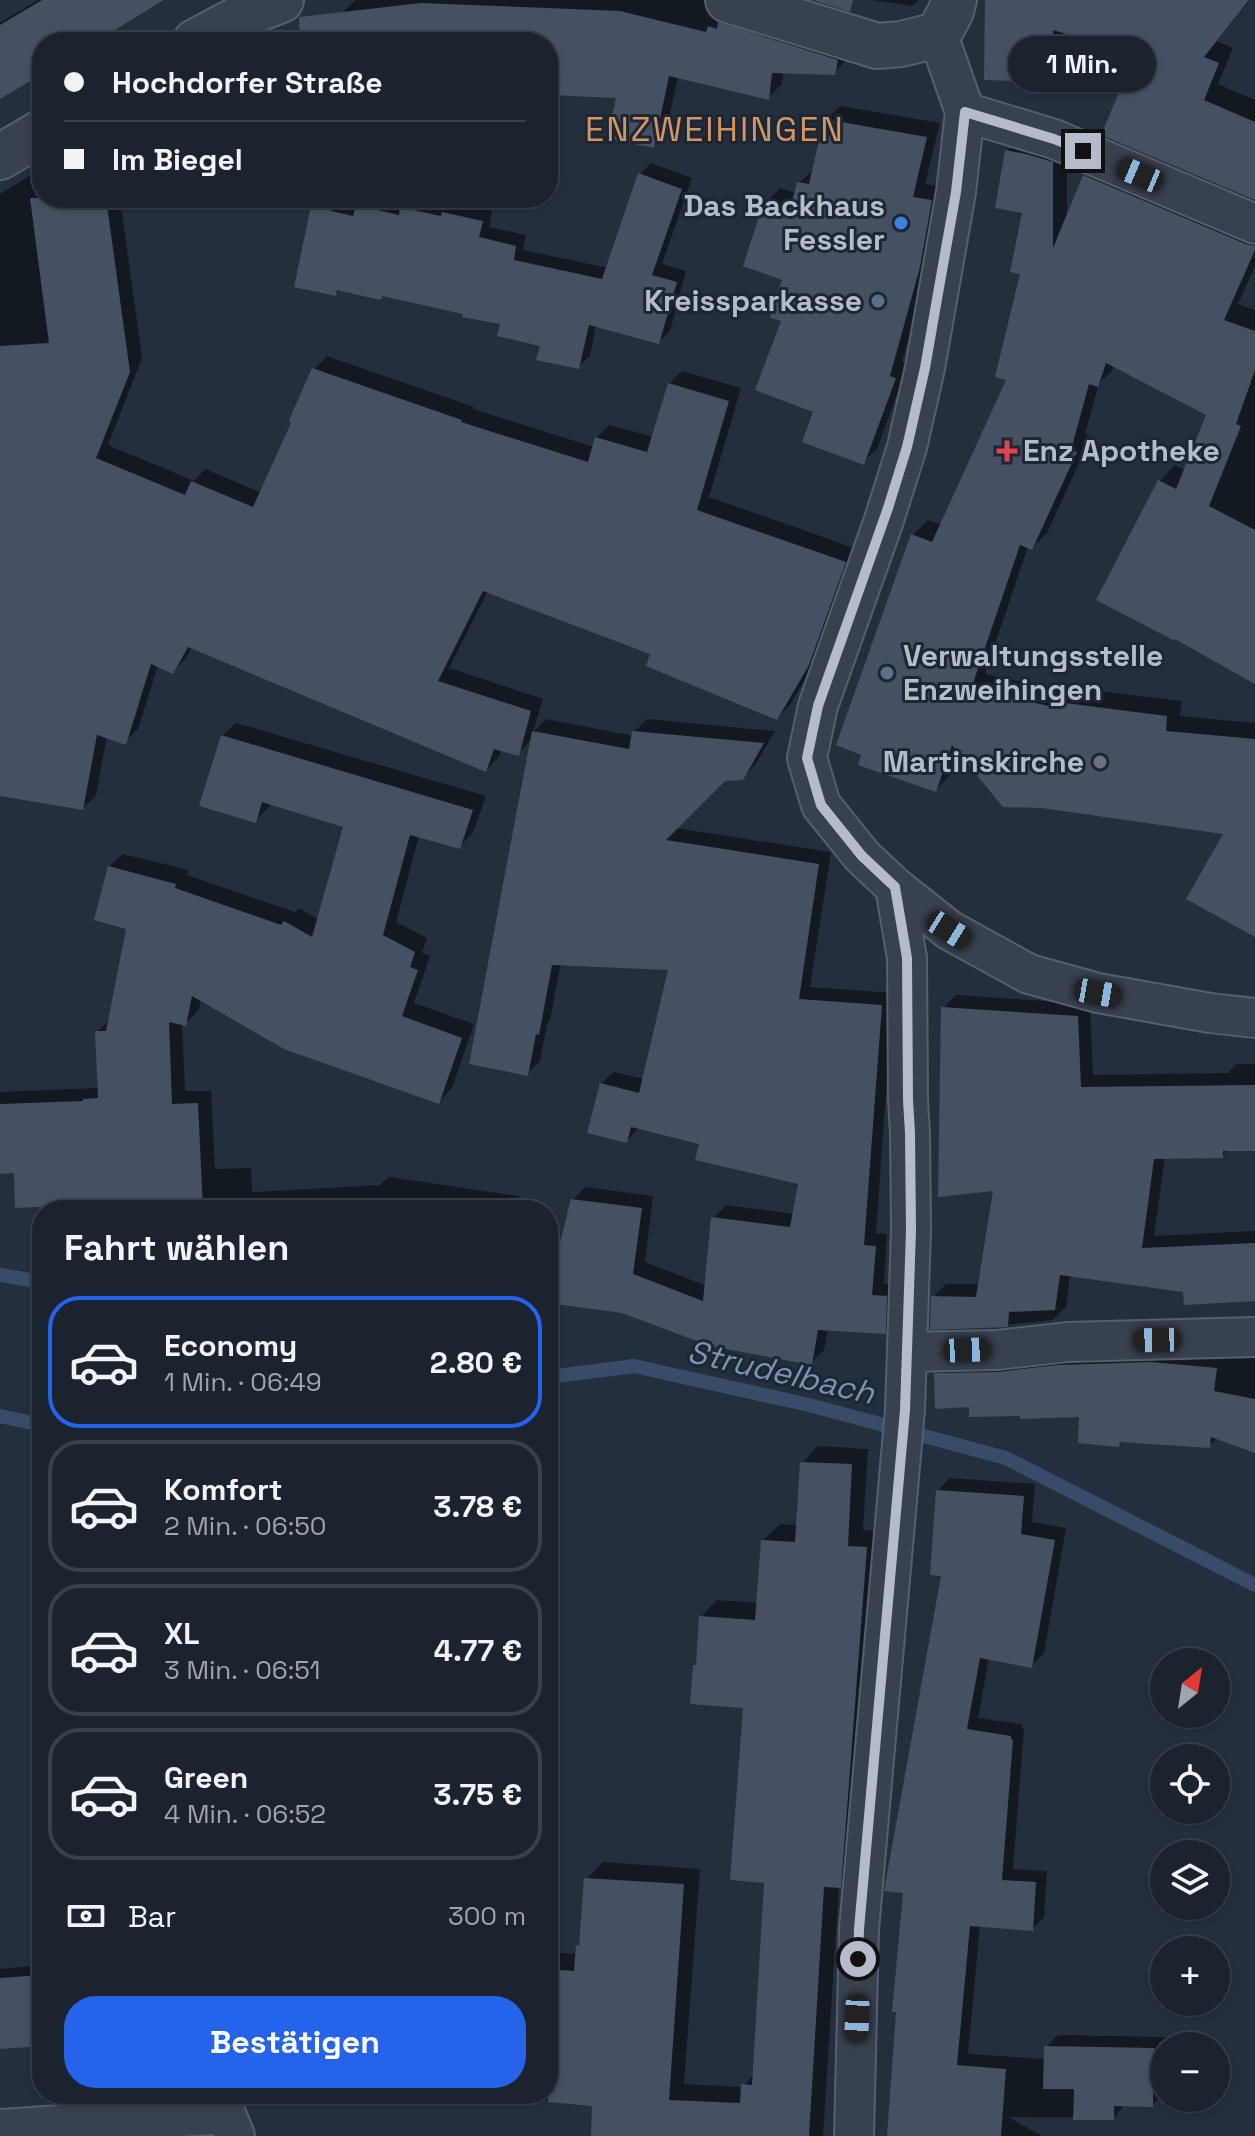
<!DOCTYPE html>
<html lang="de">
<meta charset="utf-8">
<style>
body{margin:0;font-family:"Space Grotesk",sans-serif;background:#282f3a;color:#f1f3f6;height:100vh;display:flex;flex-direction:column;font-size:30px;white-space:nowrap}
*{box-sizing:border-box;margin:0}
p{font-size:26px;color:#a0a4aa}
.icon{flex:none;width:44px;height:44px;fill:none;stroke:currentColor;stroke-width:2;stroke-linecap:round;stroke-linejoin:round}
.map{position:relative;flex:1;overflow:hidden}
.drawer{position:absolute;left:32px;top:1200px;width:526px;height:904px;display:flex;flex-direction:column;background:#1b232e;border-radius:32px;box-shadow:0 2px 6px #0004,0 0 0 2px #39404a}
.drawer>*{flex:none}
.guide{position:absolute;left:32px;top:32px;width:526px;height:176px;border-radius:32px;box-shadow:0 2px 6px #0004,0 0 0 2px #39404a;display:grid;align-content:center;height:176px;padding:0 32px;background:#1b232e}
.needle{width:52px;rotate:30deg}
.tools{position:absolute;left:1150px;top:1648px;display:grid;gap:16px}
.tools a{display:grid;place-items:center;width:80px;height:80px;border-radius:50%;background:#1b232e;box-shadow:0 2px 6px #0004,0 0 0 2px #39404a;font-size:40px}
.end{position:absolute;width:36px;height:36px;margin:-18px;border:10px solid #b4bcc9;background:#111;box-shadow:0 0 0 4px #111}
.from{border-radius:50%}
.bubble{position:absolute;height:56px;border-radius:28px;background:#1b232e;box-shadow:0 2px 6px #0004,0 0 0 2px #39404a;font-size:26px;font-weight:800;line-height:56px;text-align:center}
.car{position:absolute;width:24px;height:48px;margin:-24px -12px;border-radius:10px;box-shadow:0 0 6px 2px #0007;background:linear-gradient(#222 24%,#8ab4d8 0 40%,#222 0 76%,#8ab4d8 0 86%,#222 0)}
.guide b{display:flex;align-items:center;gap:28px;height:76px;font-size:30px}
.guide b+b{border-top:2px solid #39404a}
.guide i{width:20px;height:20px;background:#f1f3f6}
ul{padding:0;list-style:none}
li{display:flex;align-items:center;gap:24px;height:132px;margin:0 16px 12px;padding:0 16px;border:4px solid #39404a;border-radius:32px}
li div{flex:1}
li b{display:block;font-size:30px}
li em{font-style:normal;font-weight:800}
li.selected{border-color:#2563eb}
li>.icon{width:72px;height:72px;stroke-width:1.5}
h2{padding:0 32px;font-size:36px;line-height:96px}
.pay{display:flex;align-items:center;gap:20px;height:88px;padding:0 32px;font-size:30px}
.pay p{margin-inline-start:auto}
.primary-button{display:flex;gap:16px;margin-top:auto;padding:16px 32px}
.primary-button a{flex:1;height:92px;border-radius:32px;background:#2563eb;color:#fff;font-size:32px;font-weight:800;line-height:92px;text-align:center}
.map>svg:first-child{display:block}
.shadow{fill:#0007}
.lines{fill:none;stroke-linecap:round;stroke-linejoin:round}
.stream{stroke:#394c67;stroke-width:14}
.building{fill:#455162}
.minor-casing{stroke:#565f6c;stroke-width:42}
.tertiary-casing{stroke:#565f6c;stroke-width:48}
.minor{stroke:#38414e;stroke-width:38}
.tertiary{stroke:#38414e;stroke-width:44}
.route{stroke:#b4bcc9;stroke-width:10}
.shop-dot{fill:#3f7fe0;stroke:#1d2633;stroke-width:3}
.service-dot{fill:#5c6f8a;stroke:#1d2633;stroke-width:3}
.health-dot{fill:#e0444e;stroke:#1d2633;stroke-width:3}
.worship-dot{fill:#6b7280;stroke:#1d2633;stroke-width:3}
.labels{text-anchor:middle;stroke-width:6;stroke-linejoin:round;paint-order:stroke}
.poi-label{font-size:30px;font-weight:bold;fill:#b4bcc9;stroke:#1d2633;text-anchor:end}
.water-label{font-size:32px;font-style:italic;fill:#7c92b1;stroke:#1d2633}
.quarter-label{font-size:34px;letter-spacing:2px;fill:#d59563;stroke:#1d2633}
</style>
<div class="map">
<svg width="1255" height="2136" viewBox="0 0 1255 2136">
<rect width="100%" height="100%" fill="#242f3e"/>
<!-- shadow -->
<path class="shadow" d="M38,0H165L150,9L149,7L91,42H42V71L0,96V23Z
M355,0H720L847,59L834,73L783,71L782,84L769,97L678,77L666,133L653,146L619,96L548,93V42H345L342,13Z
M872,0H919L912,6Z
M988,0H1250L1217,41L1233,48L1218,84L1255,100V198L1137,53L1067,33V65L1052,80Z
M840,106L940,123L925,184L945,187L933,252L902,362L908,364L877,449L863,462L816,410L784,320V279L766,202L780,188L796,193L799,183L813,170L826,120Z
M1023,135L1067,147V219L1085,176L1101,161L1255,226V266L1238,304L1255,310V682L1176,637L1098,599L1160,481L1175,465L1186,471L1208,414L1114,365L1113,370L1099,383L1085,434L1091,437L1047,533L1032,548L1028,546L985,674L1063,691L1066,687L1182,701L1180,716L1255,723V935L1226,832L959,750L951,774L936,790L913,535L928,520L942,525L1009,379L1022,273L1024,211L1007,151Z
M42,162V198H120L142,358L108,445L194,481L205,469L262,493L314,369L327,356L474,407L473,409L594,447L596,438L609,425L654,437L669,384L682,371L741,388L709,497L857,549L822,650L790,705L777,718L653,652L488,591L449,668L543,699L533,732L546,719L634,736V732L647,719L775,731L755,765L742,778L724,779L676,828L831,852L810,987L893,993L876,1233L887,1234L884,1284H898L897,1319L885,1332L828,1329L824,1350L811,1363L623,1311L548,1301L573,1200L585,1187L653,1196L645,1262L707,1286L713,1218L726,1205L795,1214L801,1183L702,1143L640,1127L626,1141L601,1084L614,1072L645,1079L671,968L561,963L550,1020L547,1024L540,1061L527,1074L532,739L518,753L501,749L499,757L486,770L192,647L186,658L173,672L158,665L138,729L125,742L107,736L96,795L83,808L0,758V194L29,176Z
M651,163L692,178L662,264L686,271L670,331L659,342L596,325L590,356L579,366L502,323L465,312L384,294L380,298L340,289L336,294L313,207L322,198L360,204L366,198H379L406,204L413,198H416L451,206L454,202L492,210L489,227L526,235L523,250L608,268L640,174Z
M236,723L486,796L473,833L459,847L419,836L396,922L427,938L422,953L430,956L414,1003L474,1024L452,1088L438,1102L201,999L199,1010L185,1024L182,1023L185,1091H211L215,1169L251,1168L252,1192L380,1185L389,1177L519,1196L516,1210H105V1202L16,1171L0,1172V1092L96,1088L98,1086L97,1032L110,1019L128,928L109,867L123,854L188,870L187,875L295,912L299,908L319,920L346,826L270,802L269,807L255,821L222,736Z
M956,995L1090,1004L1093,1075L1228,1073L1237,1064H1255V1149H1229L1222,1156H1165L1154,1236L1255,1231V1299L1070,1274L1066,1307L1053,1320L995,1326L933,1297L946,1284H980L995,1189L943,1008Z
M1255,1350V1451L1218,1437L1209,1446L1123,1440L1118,1445L1082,1415L1022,1414L971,1405L936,1374L947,1364Z
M818,1446L868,1449L863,1530L883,1531L856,1869L839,1886L823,2136H593L594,2104L480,2094H548V1952L578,1954V1946L582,1942L586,1879L603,1862L700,1869L684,2084L743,2087L755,2073L766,1881L745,1706L695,1666L698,1663L701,1617L717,1600L759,1603L763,1540L780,1524L798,1525L802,1463Z
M950,1478L1035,1484L1032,1522L1066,1528L1044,1653L1032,1665L989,1658L978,1718L1022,1724V1728H1024L1013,1869L1047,1871L1044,1917L1032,1929L980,1925L968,2054L1046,2059V2047L1058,2035L1165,2037L1164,2093L1152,2105L1125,2104L1114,2118L1008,2117L1042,2136H889L944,1574L938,1490Z
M42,1965V2044L0,2047V1969Z"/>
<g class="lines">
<!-- stream -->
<path class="stream" d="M0,1275L42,1282
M548,1377L634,1366L809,1405L1006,1458L1255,1585
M0,1416L42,1425"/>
</g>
<!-- building -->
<path class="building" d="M42,0H164L95,42H42V74L0,99V25Z
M813,0H853L850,12Z
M985,0H1249L1204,57L1219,63L1204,100L1255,122V200L1101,135L1135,55L1053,30V82L984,80Z
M421,3L620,11L706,32L708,26L717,29L718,22L838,60L835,75L772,73L769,100L669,76L654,148L607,138L616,98L548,95V42H300L299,17Z
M824,119L927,137L913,197L932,200L920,267L890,376L896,378L864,465L802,442L813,412L755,390L781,321L770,318L782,280L743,266L764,201L790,209L797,182L809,184Z
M1005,150L1026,154L1053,162V248L1083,175L1246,244L1255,246V250L1224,320L1255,331V370L1236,424L1241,426L1209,506L1255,530V684L1175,639V641L1096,600L1158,480L1176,489L1206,415L1106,363L1098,387L1089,384L1071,450L1077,452L1032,550L1020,545L971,689L1049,706V701L1167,716L1166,731L1255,739V937L1186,899L1223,834L1042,808L1003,807L952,745L936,792L858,765L861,755L836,745L911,534L932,542L1006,380L995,377L1020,274L1010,272L1022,213L995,208Z
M638,173L682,189L652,275L677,282L659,344L589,325L579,369L536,360L540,346L497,336L500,324L462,317L463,314L382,296L381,300L337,290L336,296L294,287L311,206L353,216L356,205L399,215L400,207L441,216L442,212L483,221L479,237L516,246L514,260L602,279Z
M30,198H106L130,372L96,458L185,495L191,481L253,507L291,423L289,420L312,368L462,420L461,422L588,462L595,437L647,452L668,383L729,401L697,510L846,562L809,665L777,720L646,666L650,654L483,591L438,681L531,711L519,756L494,749L486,772L188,647L173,674L151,664L126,745L97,735L83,810L0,796V346L49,343Z
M532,731L629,749L632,731L764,743L743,780L725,781L666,840L819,864L799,999L882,1005L864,1245L876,1246L872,1295L887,1296L886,1334L818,1330L812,1365L710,1346L622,1313L548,1303V1291L571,1199L642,1208L633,1274L703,1301L711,1217L790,1227L798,1184L695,1160L699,1144L631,1127L627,1143L587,1133L600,1083L639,1093L668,970L552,965L539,1035L536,1034L528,1076L469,1064Z
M221,735L473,810L460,849L410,835L383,935L415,952L410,967L418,970L402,1016L462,1038L439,1104L284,1049L192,996L186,1026L169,1022L172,1104L198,1103L203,1210H103V1204L15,1208L14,1173L0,1174V1104L83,1101V1099L98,1098L95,1031H106L126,929L94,920L108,866L176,884L175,888L281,925L284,921L312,937L343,827L262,802L256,823L199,806Z
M941,1007L1078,1016L1081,1087L1255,1085V1151H1223V1158L1154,1159L1142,1248L1255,1243V1301L1184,1305L1183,1292L1060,1275L1055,1310L1009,1312L1008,1327L930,1330L931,1296L976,1297L993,1191L938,1197Z
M1151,1362L1217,1368L1214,1391L1255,1399V1453L1211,1437L1210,1448L1120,1442L1119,1447L1078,1443L1079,1417L1020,1419V1416L969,1417V1407L935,1409L934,1373L997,1372L1058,1365Z
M800,1462L852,1464L848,1546L867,1547L841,1888L824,1887L809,2136H591L592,2106L548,2102V1969L574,1971L576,1945L579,1946L584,1878L684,1884L669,2100L740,2103L741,2084L752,2085L764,1883L730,1880L743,1708L690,1704L693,1665H696L699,1616L755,1620L761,1540L795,1542Z
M936,1490L1024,1496L1021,1534L1055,1540L1032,1668L980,1658L967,1729L1011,1736V1739L1013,1740L1002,1880L1036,1882L1033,1931L970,1926L957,2065L1006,2069L1001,2136H887L896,2012H892L903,1893L884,1891L941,1576L930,1575Z
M42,1975V2046L0,2049V1978Z
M1044,2046L1154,2048L1153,2107L1114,2106V2120H1073L1074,2089H1043Z"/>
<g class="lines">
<!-- minor casing -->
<g class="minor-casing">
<path id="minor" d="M938,35L965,112L956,192L925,368L907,447L883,523L818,706L807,758L821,805L862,856L895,887L949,930L1029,974L1098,993L1210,1013L1255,1018
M965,112L1054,139L1255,224
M907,1352L997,1350L1068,1342L1255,1337
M0,2129L226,2114L235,2136
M854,2136L859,1929L905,1410L911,1230L910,1133L908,1100L907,958L895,887"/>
</g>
<!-- tertiary casing -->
<g class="tertiary-casing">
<path id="tertiary" d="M728,0L877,46L901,44L938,35L951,11L954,0
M195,42L255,10L281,0
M0,157L42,132"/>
</g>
<!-- minor -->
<use href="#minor" class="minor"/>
<!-- tertiary -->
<use href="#tertiary" class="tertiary"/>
</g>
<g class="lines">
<!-- route -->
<path class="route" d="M858,1959L859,1929L905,1410L911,1230L910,1133L908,1100L907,958L895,887L862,856L821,805L807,758L818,706L888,508L907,447L925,368L937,299L956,192L965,112L1054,139L1083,151"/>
</g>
<!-- markers -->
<circle class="shop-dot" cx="901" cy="223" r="8"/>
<g class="service-dot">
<circle cx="878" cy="301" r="8"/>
<circle cx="887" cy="673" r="8"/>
</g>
<path class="health-dot" d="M1003 439h8v8h8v8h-8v8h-8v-8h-8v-8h8z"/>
<circle class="worship-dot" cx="1100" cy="762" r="8"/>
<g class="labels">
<!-- poi labels -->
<g class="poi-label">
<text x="885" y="216">Das Backhaus<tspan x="885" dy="34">Fessler</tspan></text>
<text x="862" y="311">Kreissparkasse</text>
<text x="1023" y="461" text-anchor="start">Enz Apotheke</text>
<text x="903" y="666" text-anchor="start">Verwaltungsstelle<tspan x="903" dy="34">Enzweihingen</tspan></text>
<text x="1084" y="772">Martinskirche</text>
</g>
<!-- water labels -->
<g class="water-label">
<text transform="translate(781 1372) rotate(13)" y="11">Strudelbach</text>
</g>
<!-- quarter labels -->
<g class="quarter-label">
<text x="715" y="141">ENZWEIHINGEN</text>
</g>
</g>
</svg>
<div class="tools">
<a><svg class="needle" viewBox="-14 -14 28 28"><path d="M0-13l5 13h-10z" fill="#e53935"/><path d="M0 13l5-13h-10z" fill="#a0a4aa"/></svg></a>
<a><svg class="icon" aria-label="locate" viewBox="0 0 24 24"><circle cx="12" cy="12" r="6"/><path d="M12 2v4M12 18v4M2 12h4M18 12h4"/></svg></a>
<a><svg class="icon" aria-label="layers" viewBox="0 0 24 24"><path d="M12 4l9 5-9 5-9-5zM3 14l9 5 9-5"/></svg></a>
<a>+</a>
<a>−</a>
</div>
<i class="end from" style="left:858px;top:1959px"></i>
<i class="end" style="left:1083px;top:151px"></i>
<div class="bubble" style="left:1008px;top:36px;width:148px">1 Min.</div>
<i class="car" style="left:1140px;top:175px;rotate:293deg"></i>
<i class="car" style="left:949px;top:930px;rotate:122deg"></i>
<i class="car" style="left:1098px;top:993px;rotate:100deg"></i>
<i class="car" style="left:1157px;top:1340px;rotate:269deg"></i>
<i class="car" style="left:967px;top:1350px;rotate:88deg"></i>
<i class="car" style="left:857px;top:2018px;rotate:182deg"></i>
<div class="guide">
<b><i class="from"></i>Hochdorfer Straße</b>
<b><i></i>Im Biegel</b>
</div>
<section class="drawer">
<h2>Fahrt wählen</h2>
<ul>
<li class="selected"><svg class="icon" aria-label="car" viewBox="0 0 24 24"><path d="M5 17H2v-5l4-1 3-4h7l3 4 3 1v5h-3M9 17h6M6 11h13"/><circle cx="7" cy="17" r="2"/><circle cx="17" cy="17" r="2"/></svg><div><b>Economy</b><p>1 Min. · 06:49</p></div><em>2.80 €</em></li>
<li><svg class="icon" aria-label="car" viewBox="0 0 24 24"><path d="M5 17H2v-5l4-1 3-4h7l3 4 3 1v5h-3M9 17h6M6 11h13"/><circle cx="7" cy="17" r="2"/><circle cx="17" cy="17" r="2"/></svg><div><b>Komfort</b><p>2 Min. · 06:50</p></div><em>3.78 €</em></li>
<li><svg class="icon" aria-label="car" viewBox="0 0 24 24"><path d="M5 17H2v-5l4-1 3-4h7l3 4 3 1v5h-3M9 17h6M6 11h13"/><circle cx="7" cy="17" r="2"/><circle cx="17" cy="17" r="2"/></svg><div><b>XL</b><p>3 Min. · 06:51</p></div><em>4.77 €</em></li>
<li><svg class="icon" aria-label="car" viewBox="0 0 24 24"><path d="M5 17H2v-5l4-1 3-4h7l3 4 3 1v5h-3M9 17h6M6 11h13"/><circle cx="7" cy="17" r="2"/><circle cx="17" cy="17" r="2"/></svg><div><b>Green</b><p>4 Min. · 06:52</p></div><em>3.75 €</em></li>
</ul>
<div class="pay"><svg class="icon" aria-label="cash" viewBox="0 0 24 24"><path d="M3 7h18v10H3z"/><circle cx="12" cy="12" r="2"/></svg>Bar<p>300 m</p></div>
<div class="primary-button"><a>Bestätigen</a></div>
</section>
</div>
